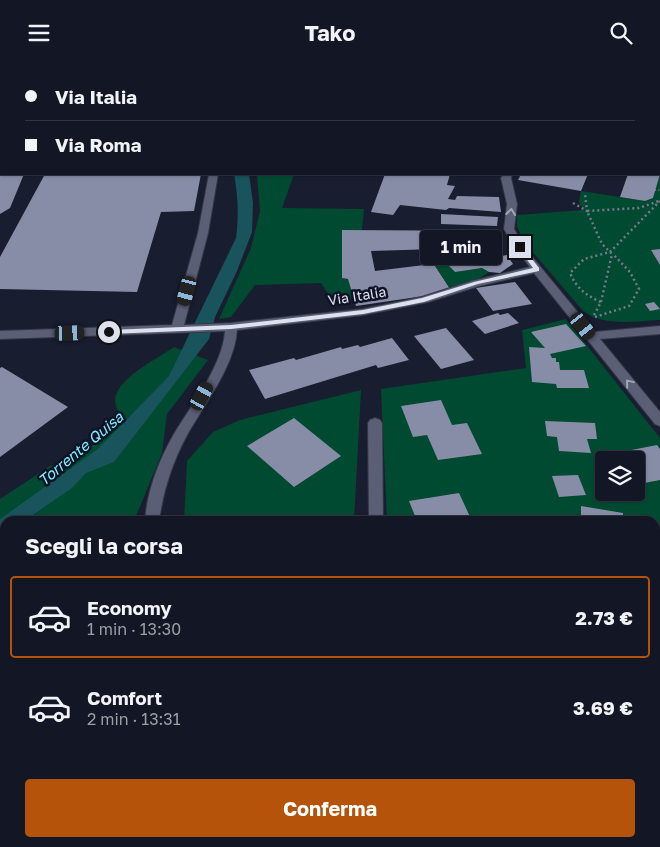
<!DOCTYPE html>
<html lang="it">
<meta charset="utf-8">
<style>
body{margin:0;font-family:"Golos Text",sans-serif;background:#1c1f2c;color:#f1f3f6;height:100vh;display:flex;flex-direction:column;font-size:19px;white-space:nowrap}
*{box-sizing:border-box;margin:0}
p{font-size:16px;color:#9d9fa6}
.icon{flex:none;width:28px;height:28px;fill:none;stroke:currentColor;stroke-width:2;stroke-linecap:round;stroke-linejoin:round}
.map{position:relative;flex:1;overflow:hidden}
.drawer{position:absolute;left:0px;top:451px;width:660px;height:331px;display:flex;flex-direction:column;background:#131624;border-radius:15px 15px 0 0;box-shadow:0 1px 4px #0004,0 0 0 1px #323541}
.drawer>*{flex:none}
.guide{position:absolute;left:0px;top:0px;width:660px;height:110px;box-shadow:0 1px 4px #0004,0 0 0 1px #323541;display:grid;align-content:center;height:110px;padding:0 25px;background:#131624}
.fabs{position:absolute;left:595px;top:386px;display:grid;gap:10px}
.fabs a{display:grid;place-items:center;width:50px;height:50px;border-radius:5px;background:#131624;box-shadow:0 1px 4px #0004,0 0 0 1px #323541;font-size:25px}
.end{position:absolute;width:22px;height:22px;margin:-11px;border:6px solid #dde0ee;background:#111;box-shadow:0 0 0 2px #111}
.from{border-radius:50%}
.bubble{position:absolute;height:35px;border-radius:5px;background:#131624;box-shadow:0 1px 4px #0004,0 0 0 1px #323541;font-size:16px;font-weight:700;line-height:35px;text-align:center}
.car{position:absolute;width:15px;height:30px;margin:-15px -8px;border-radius:6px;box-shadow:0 0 4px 1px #0007;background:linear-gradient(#222 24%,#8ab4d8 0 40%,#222 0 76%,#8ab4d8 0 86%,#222 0)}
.guide b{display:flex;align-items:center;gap:18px;height:48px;font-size:19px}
.guide b+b{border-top:1px solid #323541}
.guide i{width:12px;height:12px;background:#f1f3f6}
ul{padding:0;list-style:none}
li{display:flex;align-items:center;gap:15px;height:82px;margin:0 10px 8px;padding:0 15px;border:2px solid transparent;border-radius:5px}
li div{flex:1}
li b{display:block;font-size:19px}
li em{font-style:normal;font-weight:700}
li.selected{border-color:#b45309}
li>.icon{width:45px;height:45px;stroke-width:1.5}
h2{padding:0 25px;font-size:22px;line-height:60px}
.action{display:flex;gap:10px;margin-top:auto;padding:10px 25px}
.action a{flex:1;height:58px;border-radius:5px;background:#b45309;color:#fff;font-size:20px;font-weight:700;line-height:58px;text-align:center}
header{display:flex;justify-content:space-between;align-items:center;height:65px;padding:0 25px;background:#131624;font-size:22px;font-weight:700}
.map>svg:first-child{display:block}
.green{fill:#004a31;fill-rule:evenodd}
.water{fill:#19535b}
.building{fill:#878da6}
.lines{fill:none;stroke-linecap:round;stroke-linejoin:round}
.minor-casing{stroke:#353746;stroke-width:2}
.path-far1{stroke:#76798a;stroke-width:2;stroke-dasharray:1 2.5;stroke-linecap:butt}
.path{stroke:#76798a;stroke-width:2.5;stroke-dasharray:2 3;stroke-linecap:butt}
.minor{fill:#5a5f76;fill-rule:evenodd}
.oneway{stroke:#a2a6b8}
.route{fill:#dde0ee}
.labels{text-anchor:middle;stroke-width:5;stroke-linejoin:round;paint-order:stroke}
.street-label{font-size:14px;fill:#dde0ee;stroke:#101326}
.water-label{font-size:15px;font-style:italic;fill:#80eefe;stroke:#101326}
</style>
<header><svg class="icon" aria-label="menu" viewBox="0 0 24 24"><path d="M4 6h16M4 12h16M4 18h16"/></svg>Tako<svg class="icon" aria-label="search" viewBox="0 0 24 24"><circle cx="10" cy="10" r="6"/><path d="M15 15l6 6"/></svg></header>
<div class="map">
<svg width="660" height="782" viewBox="0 0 660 782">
<rect width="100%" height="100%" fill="#191d30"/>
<!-- green -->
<path class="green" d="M660,107V184L651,185L660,200V255C633,256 605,262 583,246L524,177L517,161V150L583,145L579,137L581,126L645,136L653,133Z
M257,109H294L282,143L364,144L362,165H342V213L348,214L354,234L333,237L321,218L255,220L231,252L219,254L251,183L260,146Z
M447,199L455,207L482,203L489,207L477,215L449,222L435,201Z
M566,254L660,373V782H409V778H655V456H387L381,324L526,303L522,265ZM604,395H636V428H604Z
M174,282L208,295L167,349L162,388L134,456H5V778H171L173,782H0V434L50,401L76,392L103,373L121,353C118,346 113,337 116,330C122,311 158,293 174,282Z
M361,325L354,456H184L187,396L213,367L240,355Z
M221,778H371V782H222Z"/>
<!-- water -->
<path class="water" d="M234,109H249L253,138L252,167L237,206L215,252L209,274L114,397L86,408L72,423L24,456H5V470L0,474V454L98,384L169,311L236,173C239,151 238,131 234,109Z"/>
<!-- building -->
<path class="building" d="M0,109H24L10,143L0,149Z
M45,109H201L194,146L161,147L137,227L0,224V192Z
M385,109H450L447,120L455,121L448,134L455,135L457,131L499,132L501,147L449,143L446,145L400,140L393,150L371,147Z
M521,109H588L581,126L518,115Z
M628,109H660L653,133L645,136L620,132Z
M441,149L498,152L497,161L441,159Z
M342,165L499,166L501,182L371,186L375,206L457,196L463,201L486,197L487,194L507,190L513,199L500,208L489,207L482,203L455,207L447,199L435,201L450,224L424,231L356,241L348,214L342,213Z
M660,184V200L651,185Z
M515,217L532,239L493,246L476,223Z
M654,237L660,244L650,246L645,239Z
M498,248L500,250L508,248L519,258L485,269L472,256Z
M566,259L586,281L550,289L552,293H556V297H559L560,305H584L589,323H557L556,319L532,317L529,282L545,283L531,267Z
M446,263L474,295L441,304L414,271Z
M392,273L409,295L378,303L376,300L265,334L249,305L294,293L296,295L341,282L342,284L358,280L360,282Z
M2,302L68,342L0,392V303Z
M441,335L452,360L467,358L482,389L438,395L427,370L413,372L401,341Z
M294,353L341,391L294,422L247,381Z
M545,356L595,358L597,374H587L591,388L559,386L557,372L547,371Z
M657,380L660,384V415L639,419L636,416V395H621L616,388Z
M578,410L586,430L559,432L552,411Z
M459,428L472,456H417L409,436Z
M581,441L623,448V456H581Z
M655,604H660V669H655Z
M655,699H660V782H613L612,778H655Z
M427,778H522V782H427Z"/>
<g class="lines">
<!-- minor casing -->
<g class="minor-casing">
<path id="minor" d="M567,0H575L576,1H568Z
M660,58V64H659V59Z
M209,109H218L208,168L184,260L231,258L363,244L422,232L472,216L530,202L515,183L504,164L507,139L501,113L504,109H512L511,113L517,139L514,164L524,182L594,267L660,261V269L600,274L660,347V361L655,359L534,208L479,221L428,237L363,250L237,265C235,301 203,341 186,372C172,398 163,427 159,456H145C147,426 159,395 174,369C191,340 223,300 225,266L0,274V266L172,260L198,168Z
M375,353L380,355L382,358L383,456H369L368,358L370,355Z
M185,778H205L206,782H186Z
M378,778H398V782H378Z"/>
</g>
<!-- path-far1 -->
<path class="path-far1" d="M655,125H660"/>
<!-- path -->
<path class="path" d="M573,138L587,146L585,129
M601,237L612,189L602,179L587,146L639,143L659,136
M594,250L601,237C587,231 576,223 570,208L584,194L610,187L660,136
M595,252L629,241L639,224L630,207L613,189"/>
<!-- minor -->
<use href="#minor" class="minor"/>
</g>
<!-- one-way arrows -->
<defs><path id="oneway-chevron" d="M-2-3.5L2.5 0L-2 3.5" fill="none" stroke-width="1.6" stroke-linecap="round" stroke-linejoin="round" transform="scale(1.25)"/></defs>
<g class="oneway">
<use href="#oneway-chevron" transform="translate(511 147) rotate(-83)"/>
<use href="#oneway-chevron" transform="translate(629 318) rotate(-130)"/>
</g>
<!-- route -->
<path class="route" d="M517,181H522L539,203V206L478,219L424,237L363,249L231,264L109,269L105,267L109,265L231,260L363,245L422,233L474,217L533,203Z"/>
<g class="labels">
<!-- street labels -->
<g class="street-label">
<text transform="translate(357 231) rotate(-9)" y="5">Via Italia</text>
</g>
<!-- water labels -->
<g class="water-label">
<text transform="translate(81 384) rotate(-40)" y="5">Torrente Quisa</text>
</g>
</g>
</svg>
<div class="fabs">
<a><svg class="icon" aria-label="layers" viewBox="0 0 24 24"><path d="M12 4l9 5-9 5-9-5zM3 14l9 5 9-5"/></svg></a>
</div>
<i class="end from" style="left:109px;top:267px"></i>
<i class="end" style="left:520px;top:182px"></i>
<div class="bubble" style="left:420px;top:165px;width:82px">1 min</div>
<i class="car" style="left:187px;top:226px;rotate:195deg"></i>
<i class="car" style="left:583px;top:261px;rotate:141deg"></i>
<i class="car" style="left:70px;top:268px;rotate:88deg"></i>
<i class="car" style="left:202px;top:331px;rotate:29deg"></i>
<div class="guide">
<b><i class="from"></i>Via Italia</b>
<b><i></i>Via Roma</b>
</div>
<section class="drawer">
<h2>Scegli la corsa</h2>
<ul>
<li class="selected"><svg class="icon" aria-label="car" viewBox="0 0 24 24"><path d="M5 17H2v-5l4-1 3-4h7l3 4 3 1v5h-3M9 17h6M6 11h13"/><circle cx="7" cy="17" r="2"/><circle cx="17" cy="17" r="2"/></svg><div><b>Economy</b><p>1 min · 13:30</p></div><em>2.73 €</em></li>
<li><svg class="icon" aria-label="car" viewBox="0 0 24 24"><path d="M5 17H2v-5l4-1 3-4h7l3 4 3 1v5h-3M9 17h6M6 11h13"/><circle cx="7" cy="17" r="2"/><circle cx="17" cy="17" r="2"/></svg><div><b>Comfort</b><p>2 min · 13:31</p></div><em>3.69 €</em></li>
</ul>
<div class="action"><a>Conferma</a></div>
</section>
</div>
